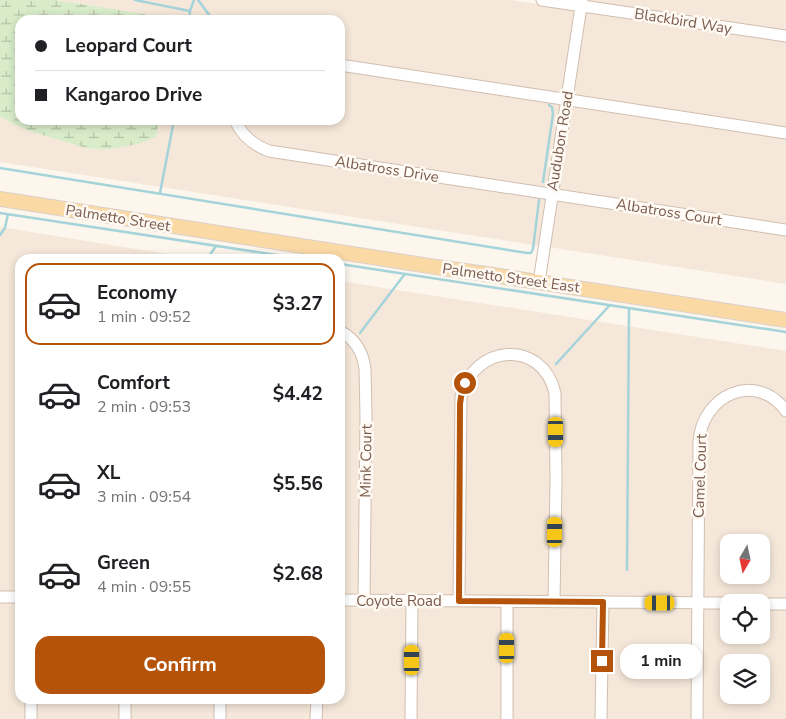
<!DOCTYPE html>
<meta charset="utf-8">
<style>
body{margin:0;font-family:"Nunito Sans",sans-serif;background:#f2f2f2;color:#202124;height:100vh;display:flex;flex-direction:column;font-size:19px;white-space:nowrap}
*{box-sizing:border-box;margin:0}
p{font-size:16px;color:#757577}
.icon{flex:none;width:28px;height:28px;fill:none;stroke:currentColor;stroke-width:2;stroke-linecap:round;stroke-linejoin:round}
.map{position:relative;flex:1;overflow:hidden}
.panel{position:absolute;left:15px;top:254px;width:330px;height:450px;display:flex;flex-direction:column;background:#fff;border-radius:15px;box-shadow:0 2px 8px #0003}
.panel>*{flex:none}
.top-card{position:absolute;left:15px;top:15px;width:330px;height:110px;border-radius:15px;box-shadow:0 2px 8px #0003;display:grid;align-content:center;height:110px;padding:0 20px;background:#fff}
.needle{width:32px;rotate:189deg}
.fabs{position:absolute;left:720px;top:534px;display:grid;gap:10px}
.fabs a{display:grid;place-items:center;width:50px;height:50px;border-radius:10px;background:#fff;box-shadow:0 2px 8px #0003;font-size:25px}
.end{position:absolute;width:22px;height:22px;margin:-11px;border:6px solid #b45309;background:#fff;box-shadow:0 0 0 2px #fff}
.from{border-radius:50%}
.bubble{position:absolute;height:35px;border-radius:15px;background:#fff;box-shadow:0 2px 8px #0003;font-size:16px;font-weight:700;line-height:35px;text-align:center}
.car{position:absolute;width:15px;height:30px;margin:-15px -8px;border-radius:6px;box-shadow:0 0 4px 1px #0007;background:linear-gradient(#f5c518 24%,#345 0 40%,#f5c518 0 76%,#345 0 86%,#f5c518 0)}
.top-card b{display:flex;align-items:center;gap:18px;height:48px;font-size:19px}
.top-card b+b{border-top:1px solid #e0e0e0}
.top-card i{width:12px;height:12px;background:#202124}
ul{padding:9px 0 0;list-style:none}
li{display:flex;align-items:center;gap:15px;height:82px;margin:0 10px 8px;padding:0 10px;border:2px solid transparent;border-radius:15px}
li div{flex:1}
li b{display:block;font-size:19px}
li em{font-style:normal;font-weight:700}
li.current{border-color:#b45309}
li>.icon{width:45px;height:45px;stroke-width:1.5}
.action{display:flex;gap:10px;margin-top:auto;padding:10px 20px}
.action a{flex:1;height:58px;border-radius:15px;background:#b45309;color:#fff;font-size:20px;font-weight:700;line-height:58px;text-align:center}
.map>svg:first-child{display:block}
.residential{fill:#f5e8da;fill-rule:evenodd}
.wetland{fill:url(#wetland-marsh)}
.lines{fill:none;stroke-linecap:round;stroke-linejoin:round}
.stream{stroke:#a5d3da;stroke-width:2.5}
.minor-casing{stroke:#d1beb0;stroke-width:13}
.major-casing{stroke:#dad1cd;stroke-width:16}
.minor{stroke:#fff;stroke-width:11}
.major{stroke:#fbd9a5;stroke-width:14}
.route{stroke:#b45309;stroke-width:6}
.labels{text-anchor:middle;stroke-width:5;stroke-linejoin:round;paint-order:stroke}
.street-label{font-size:15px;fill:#7a5c4d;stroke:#fffaf3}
</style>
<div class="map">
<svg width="786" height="719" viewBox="0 0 786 719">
<defs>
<pattern id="wetland-marsh" width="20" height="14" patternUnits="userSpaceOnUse" patternTransform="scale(1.25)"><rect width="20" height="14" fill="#d8ecc9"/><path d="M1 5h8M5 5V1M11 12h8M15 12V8" fill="none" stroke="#b4c2a5"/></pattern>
</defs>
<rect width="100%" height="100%" fill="#fdf6ec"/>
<!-- residential -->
<path class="residential" d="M56,0H511L576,10L563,94L340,60V20H160L158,18L144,14Z
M586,0H786V32L586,2Z
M584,11L786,41V129L571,96Z
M340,70L562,104L549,189L270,146L251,136L240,120H340Z
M570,105L786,138V225L557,190Z
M0,116L11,123L32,132L86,148L104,150L156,137L159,120H231L246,144L547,198L540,246L0,162Z
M555,199L786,235V284L548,247Z
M0,227L198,259H20V593L0,592Z
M340,281L786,351V404L773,393L715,398L705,409L696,428L693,598L559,597L560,391L558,384L550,369L540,360L490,354L483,357L470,367L465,374L458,389L455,597L368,596L369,368L340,326Z
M340,336L353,347L361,369L360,596H340Z
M505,359L524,361L540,372L551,394L550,597H463L464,404L468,385L486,366Z
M743,395L756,396L769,401L784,416L786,420V599L702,598L703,448L709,419L724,402ZM729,542H761V575H729Z
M0,602H20V699H27L26,719H0Z
M340,605L408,606L407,719H320L321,699H340Z
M416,606H503V719H415Z
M511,606L599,607L597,719H511Z
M607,607L693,608L692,719H606Z
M702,608H729V635H761V608H786V719H701ZM729,662H761V695H729Z
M35,699H121V719H35Z
M129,699H216V719H129Z
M225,699H312V719H224Z"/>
<!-- wetland -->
<path class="wetland" d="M0,0H56L144,14L158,18L160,20H20V120H159L156,137L138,144L104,150L86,148L32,132L11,123L0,116Z"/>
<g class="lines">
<!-- stream -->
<path class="stream" d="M135,0L190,11
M198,0L213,20
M189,20L190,11L194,0
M0,168L527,253H531L533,249L539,200
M543,182L553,114L552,107L549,105
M160,193L174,120
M0,213L303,259
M0,235L5,228L8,214
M207,259L216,246
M340,264L786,332
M360,333L404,275
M556,364L609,306
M627,570L629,309"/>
<!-- minor casing -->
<g class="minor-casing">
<path id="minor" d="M542,0L786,36
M340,65L786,133
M235,120C242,136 253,145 269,151L786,230
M539,282L582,0
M340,331C355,339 363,352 365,369L366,416L364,601
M0,597H20
M340,600L729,603
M459,601L461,397C473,344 542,338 555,393L556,480L554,602
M507,602V719
M761,604H786
M31,719V699
M125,719V699
M220,719V699
M316,719L317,699
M411,719L412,601
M601,719L603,602
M697,719L699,442C702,395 756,370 786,411"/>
</g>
<!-- major casing -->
<g class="major-casing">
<path id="major" d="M0,199L436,267L493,275L786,320"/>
</g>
<!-- minor -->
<use href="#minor" class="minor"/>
<!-- major -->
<use href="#major" class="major"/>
</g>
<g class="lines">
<!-- route -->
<path class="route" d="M465,383L461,397L460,404L459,601L603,602L602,661"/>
</g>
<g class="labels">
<!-- street labels -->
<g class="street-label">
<text transform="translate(683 21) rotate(9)" y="5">Blackbird Way</text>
<text transform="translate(560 141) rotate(-81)" y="5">Audubon Road</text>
<text transform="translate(387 169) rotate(9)" y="5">Albatross Drive</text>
<text transform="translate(669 212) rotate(9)" y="5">Albatross Court</text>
<text transform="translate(118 218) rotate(9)" y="5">Palmetto Street</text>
<text transform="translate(511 278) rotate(8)" y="5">Palmetto Street East</text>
<text transform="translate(366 461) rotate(-89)" y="5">Mink Court</text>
<text transform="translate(700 476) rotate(-88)" y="5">Camel Court</text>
<text x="399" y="606">Coyote Road</text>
</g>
</g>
</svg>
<div class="fabs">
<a><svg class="needle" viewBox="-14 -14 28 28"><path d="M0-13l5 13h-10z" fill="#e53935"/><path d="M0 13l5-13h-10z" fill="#757577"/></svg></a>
<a><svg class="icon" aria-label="locate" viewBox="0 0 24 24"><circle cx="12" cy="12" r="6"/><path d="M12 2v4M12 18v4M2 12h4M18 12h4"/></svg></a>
<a><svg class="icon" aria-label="layers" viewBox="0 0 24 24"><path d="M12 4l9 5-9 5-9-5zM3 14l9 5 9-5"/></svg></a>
</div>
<i class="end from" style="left:465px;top:383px"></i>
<i class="end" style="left:602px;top:661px"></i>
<div class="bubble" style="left:620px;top:644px;width:82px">1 min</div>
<i class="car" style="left:556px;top:432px;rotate:180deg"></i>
<i class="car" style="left:555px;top:532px;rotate:1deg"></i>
<i class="car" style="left:660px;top:603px;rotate:270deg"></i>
<i class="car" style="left:507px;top:648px;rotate:0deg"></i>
<i class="car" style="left:412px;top:660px;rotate:0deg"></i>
<div class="top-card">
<b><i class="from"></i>Leopard Court</b>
<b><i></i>Kangaroo Drive</b>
</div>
<section class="panel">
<ul>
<li class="current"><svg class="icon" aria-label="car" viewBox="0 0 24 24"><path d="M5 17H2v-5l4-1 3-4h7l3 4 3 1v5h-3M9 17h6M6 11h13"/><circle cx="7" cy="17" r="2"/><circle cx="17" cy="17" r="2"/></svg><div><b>Economy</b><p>1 min · 09:52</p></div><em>$3.27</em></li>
<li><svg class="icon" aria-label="car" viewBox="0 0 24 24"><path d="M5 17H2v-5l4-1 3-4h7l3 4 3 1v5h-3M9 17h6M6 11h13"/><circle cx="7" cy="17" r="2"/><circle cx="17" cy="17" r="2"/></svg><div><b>Comfort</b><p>2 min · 09:53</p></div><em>$4.42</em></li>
<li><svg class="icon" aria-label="car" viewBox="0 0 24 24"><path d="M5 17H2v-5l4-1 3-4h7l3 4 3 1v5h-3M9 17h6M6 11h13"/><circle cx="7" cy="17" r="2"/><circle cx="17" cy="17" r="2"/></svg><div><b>XL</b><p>3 min · 09:54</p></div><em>$5.56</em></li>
<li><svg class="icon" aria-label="car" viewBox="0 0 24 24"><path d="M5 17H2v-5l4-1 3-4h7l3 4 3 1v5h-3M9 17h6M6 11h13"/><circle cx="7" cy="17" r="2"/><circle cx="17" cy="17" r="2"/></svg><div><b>Green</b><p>4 min · 09:55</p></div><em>$2.68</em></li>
</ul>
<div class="action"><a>Confirm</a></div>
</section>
</div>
